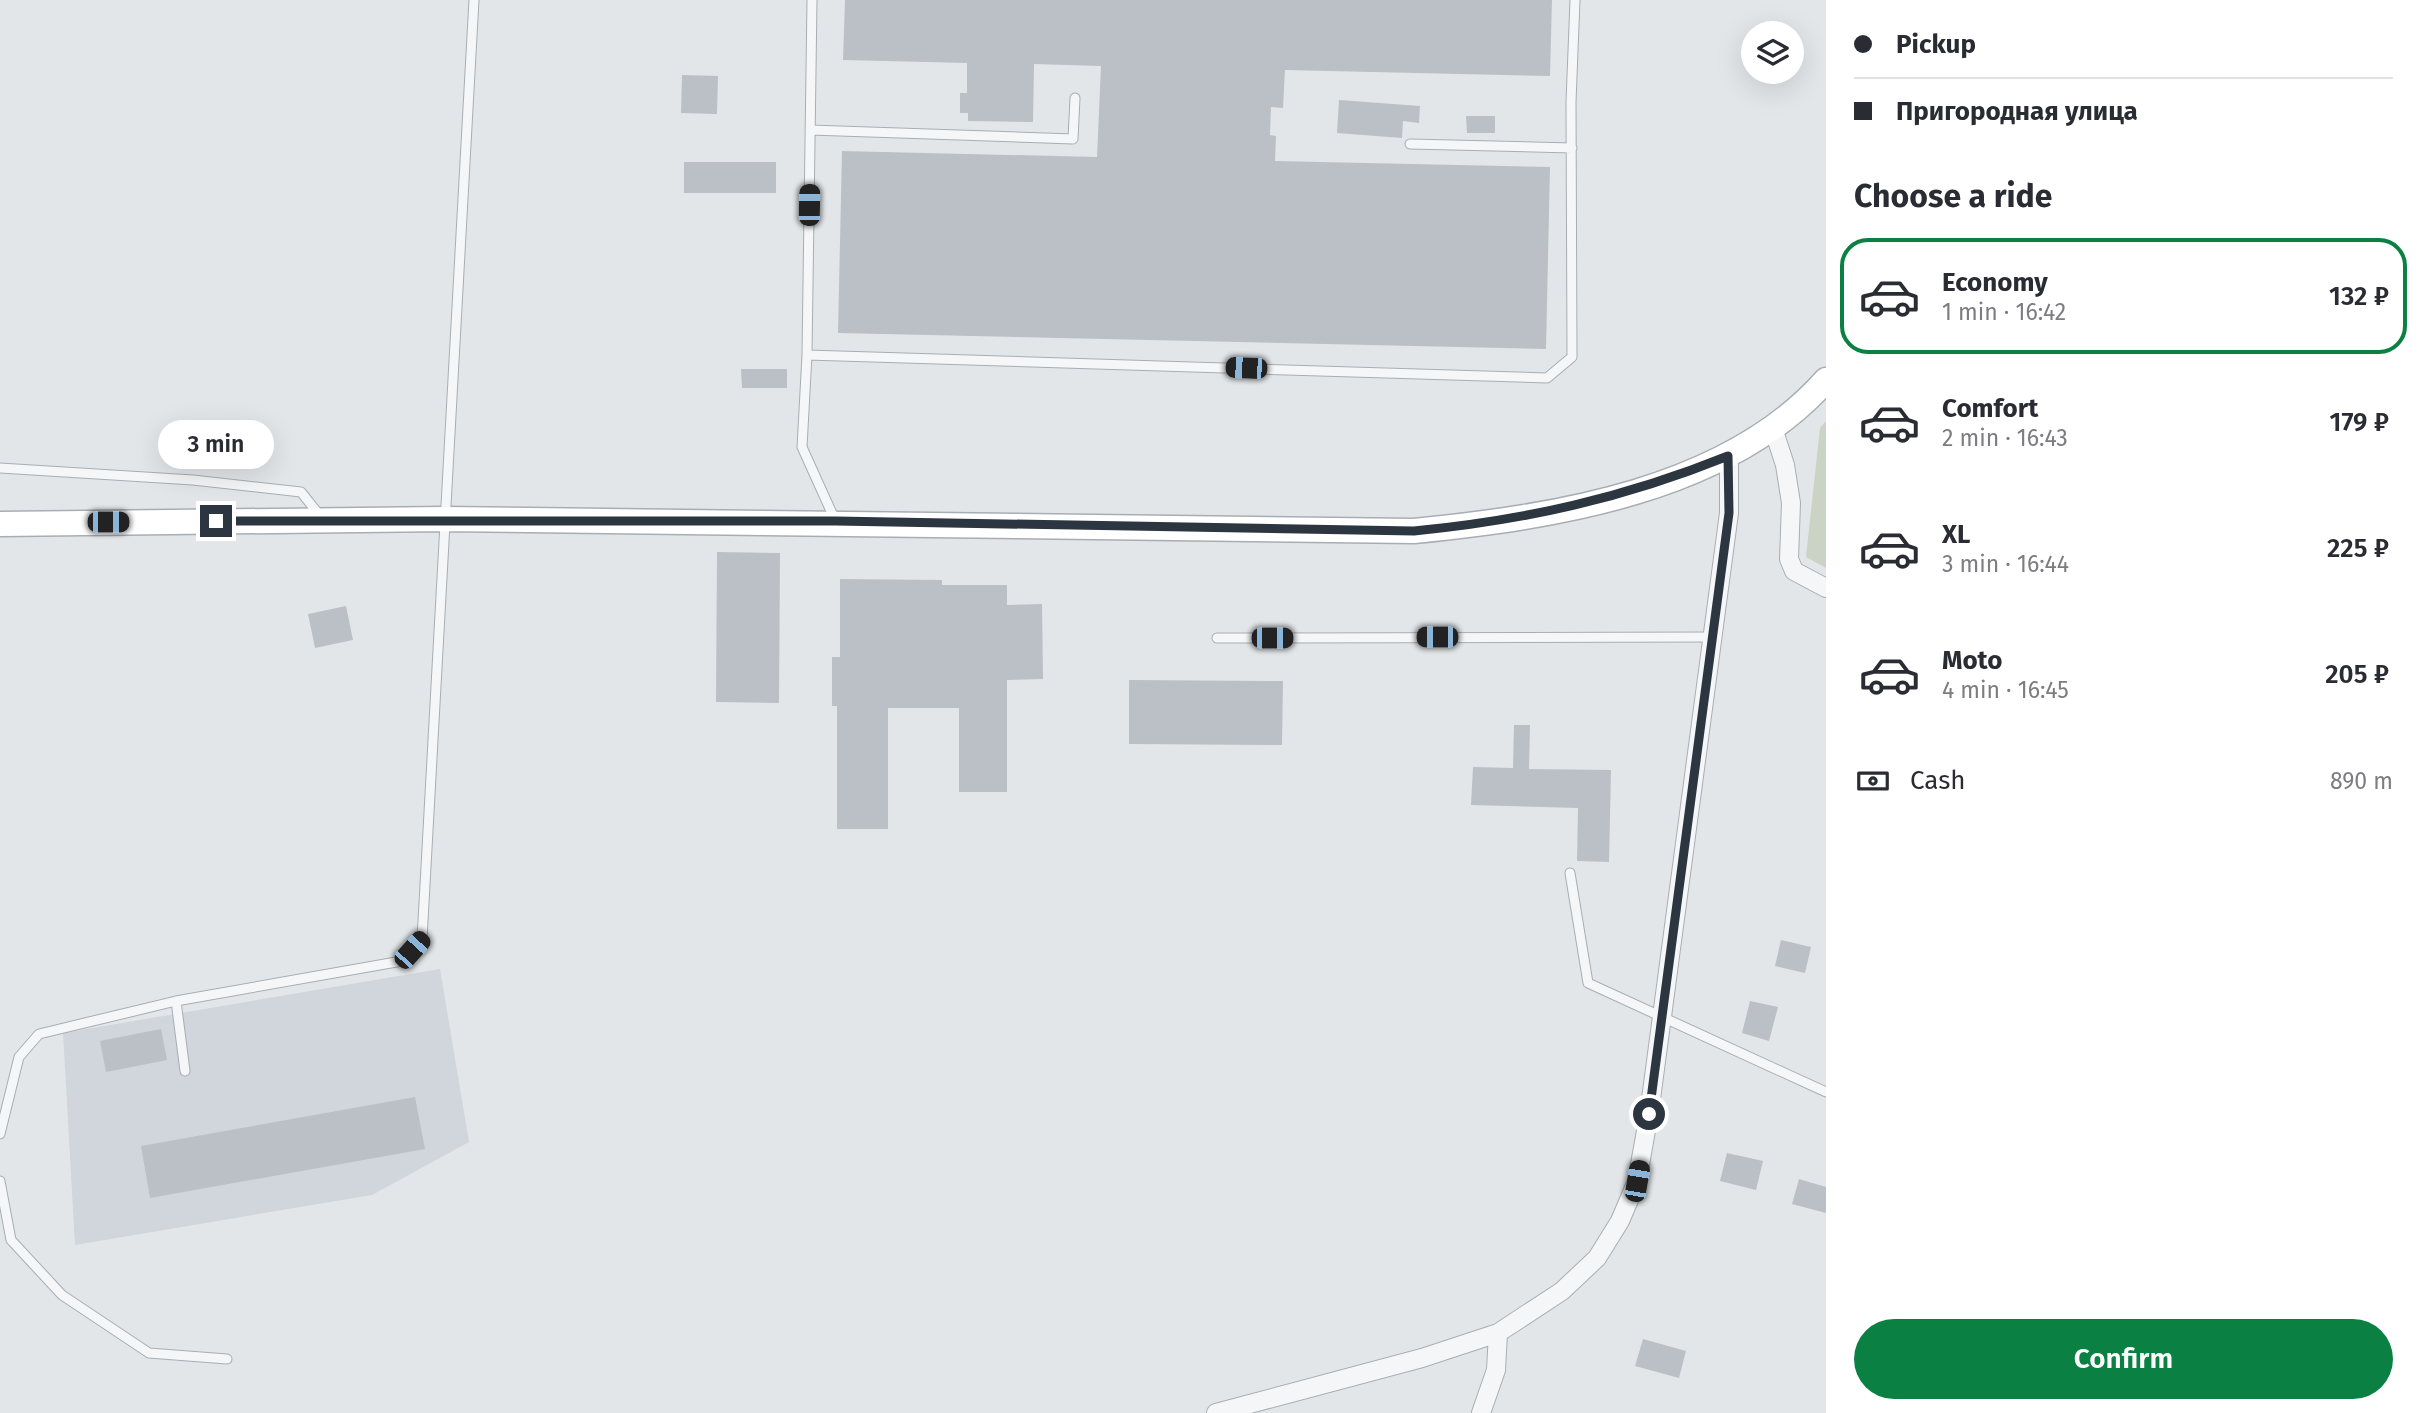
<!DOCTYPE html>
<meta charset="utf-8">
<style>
body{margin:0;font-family:"Fira Sans",sans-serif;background:#f2f2f3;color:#2b2b33;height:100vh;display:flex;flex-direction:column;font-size:26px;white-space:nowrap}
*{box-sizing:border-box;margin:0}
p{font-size:23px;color:#7c7c81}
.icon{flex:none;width:38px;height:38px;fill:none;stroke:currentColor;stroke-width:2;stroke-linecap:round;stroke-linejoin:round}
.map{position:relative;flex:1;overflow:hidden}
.sheet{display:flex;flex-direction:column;background:#fff;width:595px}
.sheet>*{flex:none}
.top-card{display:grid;align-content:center;height:154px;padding:0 28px;background:#fff}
.buttons{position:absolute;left:1741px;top:21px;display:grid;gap:14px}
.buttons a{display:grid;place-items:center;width:63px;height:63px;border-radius:50%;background:#fff;box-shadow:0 7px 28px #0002;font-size:35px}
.end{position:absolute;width:32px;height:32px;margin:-16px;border:9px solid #2b3640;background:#fff;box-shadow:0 0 0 4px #fff}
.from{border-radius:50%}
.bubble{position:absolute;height:49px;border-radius:24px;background:#fff;box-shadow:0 7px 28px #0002;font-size:23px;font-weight:600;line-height:49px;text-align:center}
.car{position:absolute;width:21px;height:42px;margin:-21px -10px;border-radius:9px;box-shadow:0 0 5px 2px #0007;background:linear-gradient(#222 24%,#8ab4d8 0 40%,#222 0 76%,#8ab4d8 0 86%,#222 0)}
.top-card b{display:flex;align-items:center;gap:24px;height:66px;font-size:26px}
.top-card b+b{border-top:2px solid #e1e1e2}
.top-card i{width:18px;height:18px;background:#2b2b33}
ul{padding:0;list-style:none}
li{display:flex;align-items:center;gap:21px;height:116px;margin:0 14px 10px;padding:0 14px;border:4px solid transparent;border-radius:28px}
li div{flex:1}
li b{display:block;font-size:26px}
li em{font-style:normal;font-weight:600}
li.active{border-color:#0b8043}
li>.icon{width:63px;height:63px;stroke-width:1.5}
h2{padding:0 28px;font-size:32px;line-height:84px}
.pay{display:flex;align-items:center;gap:18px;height:77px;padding:0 28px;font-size:26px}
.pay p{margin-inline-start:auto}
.cta{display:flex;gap:14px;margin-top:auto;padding:14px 28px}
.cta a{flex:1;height:80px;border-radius:42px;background:#0b8043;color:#fff;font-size:28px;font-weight:600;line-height:80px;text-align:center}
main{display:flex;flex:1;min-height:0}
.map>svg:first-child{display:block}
.built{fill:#d0d6db}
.green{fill:#cad3c4}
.building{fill:#bac0c6}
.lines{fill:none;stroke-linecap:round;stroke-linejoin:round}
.lane-casing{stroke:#a7aeb3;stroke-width:11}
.street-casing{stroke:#a7aeb3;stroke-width:20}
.secondary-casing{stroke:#a7aeb3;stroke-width:27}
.lane{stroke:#f5f6f8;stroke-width:9}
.street{stroke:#f5f6f8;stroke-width:18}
.secondary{stroke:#fff;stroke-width:24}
.route{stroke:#2b3640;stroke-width:9}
</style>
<main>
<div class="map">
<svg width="1826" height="1413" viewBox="0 0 1826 1413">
<rect width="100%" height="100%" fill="#e2e6e9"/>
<!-- built -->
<path class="built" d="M440,969L469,1142L372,1195L75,1245L63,1033Z"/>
<!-- green -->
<path class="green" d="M1826,421V568L1806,557L1820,428Z"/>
<!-- building -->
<path class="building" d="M845,0H1552L1550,76L1285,70L1283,108L1271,107L1270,135L1276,136L1275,161L1550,167L1546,349L838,333L842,151L1097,157L1101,66L1034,64L1033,122L968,121V113H960V93H967V63L843,60Z
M682,75L718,76L717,114L681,113Z
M1339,100L1420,106L1419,123L1403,121L1402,138L1337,133Z
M1466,116H1495V133H1467Z
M684,162H776V193H684Z
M741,369H787V388H742Z
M717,552L780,553L779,703L716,702Z
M840,579L942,580V585H1007V605L1042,604L1043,679L1007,680V792H959V708H888V829H837V706H832V657H840Z
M346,606L353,640L315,648L308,614Z
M1129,680L1283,681L1282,745L1129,744Z
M1514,725H1530L1529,769L1611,770L1609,862L1577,861L1578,808L1471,805L1473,767L1513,768Z
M1781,940L1811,947L1805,973L1775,966Z
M1750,1001L1778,1007L1769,1041L1742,1033Z
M161,1029L167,1060L106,1072L100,1041Z
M415,1097L425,1149L150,1198L141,1146Z
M1727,1153L1763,1161L1756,1190L1720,1181Z
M1799,1179L1826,1187V1213L1792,1204Z
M1643,1339L1686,1351L1679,1378L1635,1366Z"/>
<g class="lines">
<!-- lane casing -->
<g class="lane-casing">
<path id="lane" d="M812,0L807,355L802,447L835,520
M810,130L1073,139L1075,98
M1410,144L1572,148
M807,355L1547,378L1572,357L1571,102L1575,0
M0,468L193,480L301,492L321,517
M1217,638L1712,637
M1570,873L1588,983L1826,1092
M185,1071L176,1001L402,961L422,939L474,0
M0,1134L19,1057L39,1034L176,1001
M0,1181L11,1240L62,1295L149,1353L227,1359"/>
</g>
<!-- street casing -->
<g class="street-casing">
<path id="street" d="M1773,428L1785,465L1791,503L1789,559L1794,571L1826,588
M1216,1413L1422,1358L1498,1333L1562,1291L1597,1258L1620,1221L1637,1181L1649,1114L1729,513V456
M1481,1413L1496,1370L1498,1333"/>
</g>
<!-- secondary casing -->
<g class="secondary-casing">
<path id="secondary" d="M0,524L444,519L1414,531C1554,517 1728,491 1826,380"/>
</g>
<!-- lane -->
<use href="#lane" class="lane"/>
<!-- street -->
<use href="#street" class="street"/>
<!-- secondary -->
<use href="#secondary" class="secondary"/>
</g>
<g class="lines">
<!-- route -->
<path class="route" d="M216,521H836L1414,531C1526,520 1624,498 1728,456L1729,513L1649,1114"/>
</g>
</svg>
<div class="buttons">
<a><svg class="icon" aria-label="layers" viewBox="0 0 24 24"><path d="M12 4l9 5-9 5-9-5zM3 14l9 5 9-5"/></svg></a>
</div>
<i class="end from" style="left:1649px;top:1114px"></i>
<i class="end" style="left:216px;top:521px"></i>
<div class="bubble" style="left:158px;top:420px;width:116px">3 min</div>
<i class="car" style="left:809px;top:205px;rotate:1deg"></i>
<i class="car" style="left:1246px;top:368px;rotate:272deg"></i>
<i class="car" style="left:108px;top:522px;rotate:90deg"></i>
<i class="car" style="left:1437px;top:637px;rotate:270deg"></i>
<i class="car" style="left:1272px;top:638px;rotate:90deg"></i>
<i class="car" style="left:412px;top:950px;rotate:42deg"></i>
<i class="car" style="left:1637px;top:1181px;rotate:10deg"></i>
</div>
<section class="sheet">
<div class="top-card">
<b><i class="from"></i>Pickup</b>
<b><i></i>Пригородная улица</b>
</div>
<h2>Choose a ride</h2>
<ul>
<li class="active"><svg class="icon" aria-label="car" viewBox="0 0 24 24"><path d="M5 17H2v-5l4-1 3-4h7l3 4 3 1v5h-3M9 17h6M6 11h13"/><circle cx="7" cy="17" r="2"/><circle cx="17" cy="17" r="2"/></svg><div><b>Economy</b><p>1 min · 16:42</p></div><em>132 ₽</em></li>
<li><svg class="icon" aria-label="car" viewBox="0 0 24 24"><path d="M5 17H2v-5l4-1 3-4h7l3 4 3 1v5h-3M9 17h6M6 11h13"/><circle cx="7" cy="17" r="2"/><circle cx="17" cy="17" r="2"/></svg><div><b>Comfort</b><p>2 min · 16:43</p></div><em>179 ₽</em></li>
<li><svg class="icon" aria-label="car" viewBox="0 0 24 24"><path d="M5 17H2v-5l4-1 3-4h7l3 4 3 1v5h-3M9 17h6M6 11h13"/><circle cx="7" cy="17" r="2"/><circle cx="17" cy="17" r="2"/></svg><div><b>XL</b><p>3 min · 16:44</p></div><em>225 ₽</em></li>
<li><svg class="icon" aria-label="car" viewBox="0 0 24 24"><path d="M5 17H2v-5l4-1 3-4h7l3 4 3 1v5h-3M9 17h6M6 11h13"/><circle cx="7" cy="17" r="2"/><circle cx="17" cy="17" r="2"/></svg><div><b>Moto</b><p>4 min · 16:45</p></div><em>205 ₽</em></li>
</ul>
<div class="pay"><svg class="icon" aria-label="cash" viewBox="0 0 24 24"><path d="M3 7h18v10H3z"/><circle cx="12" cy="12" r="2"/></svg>Cash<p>890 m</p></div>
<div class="cta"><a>Confirm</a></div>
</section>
</main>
